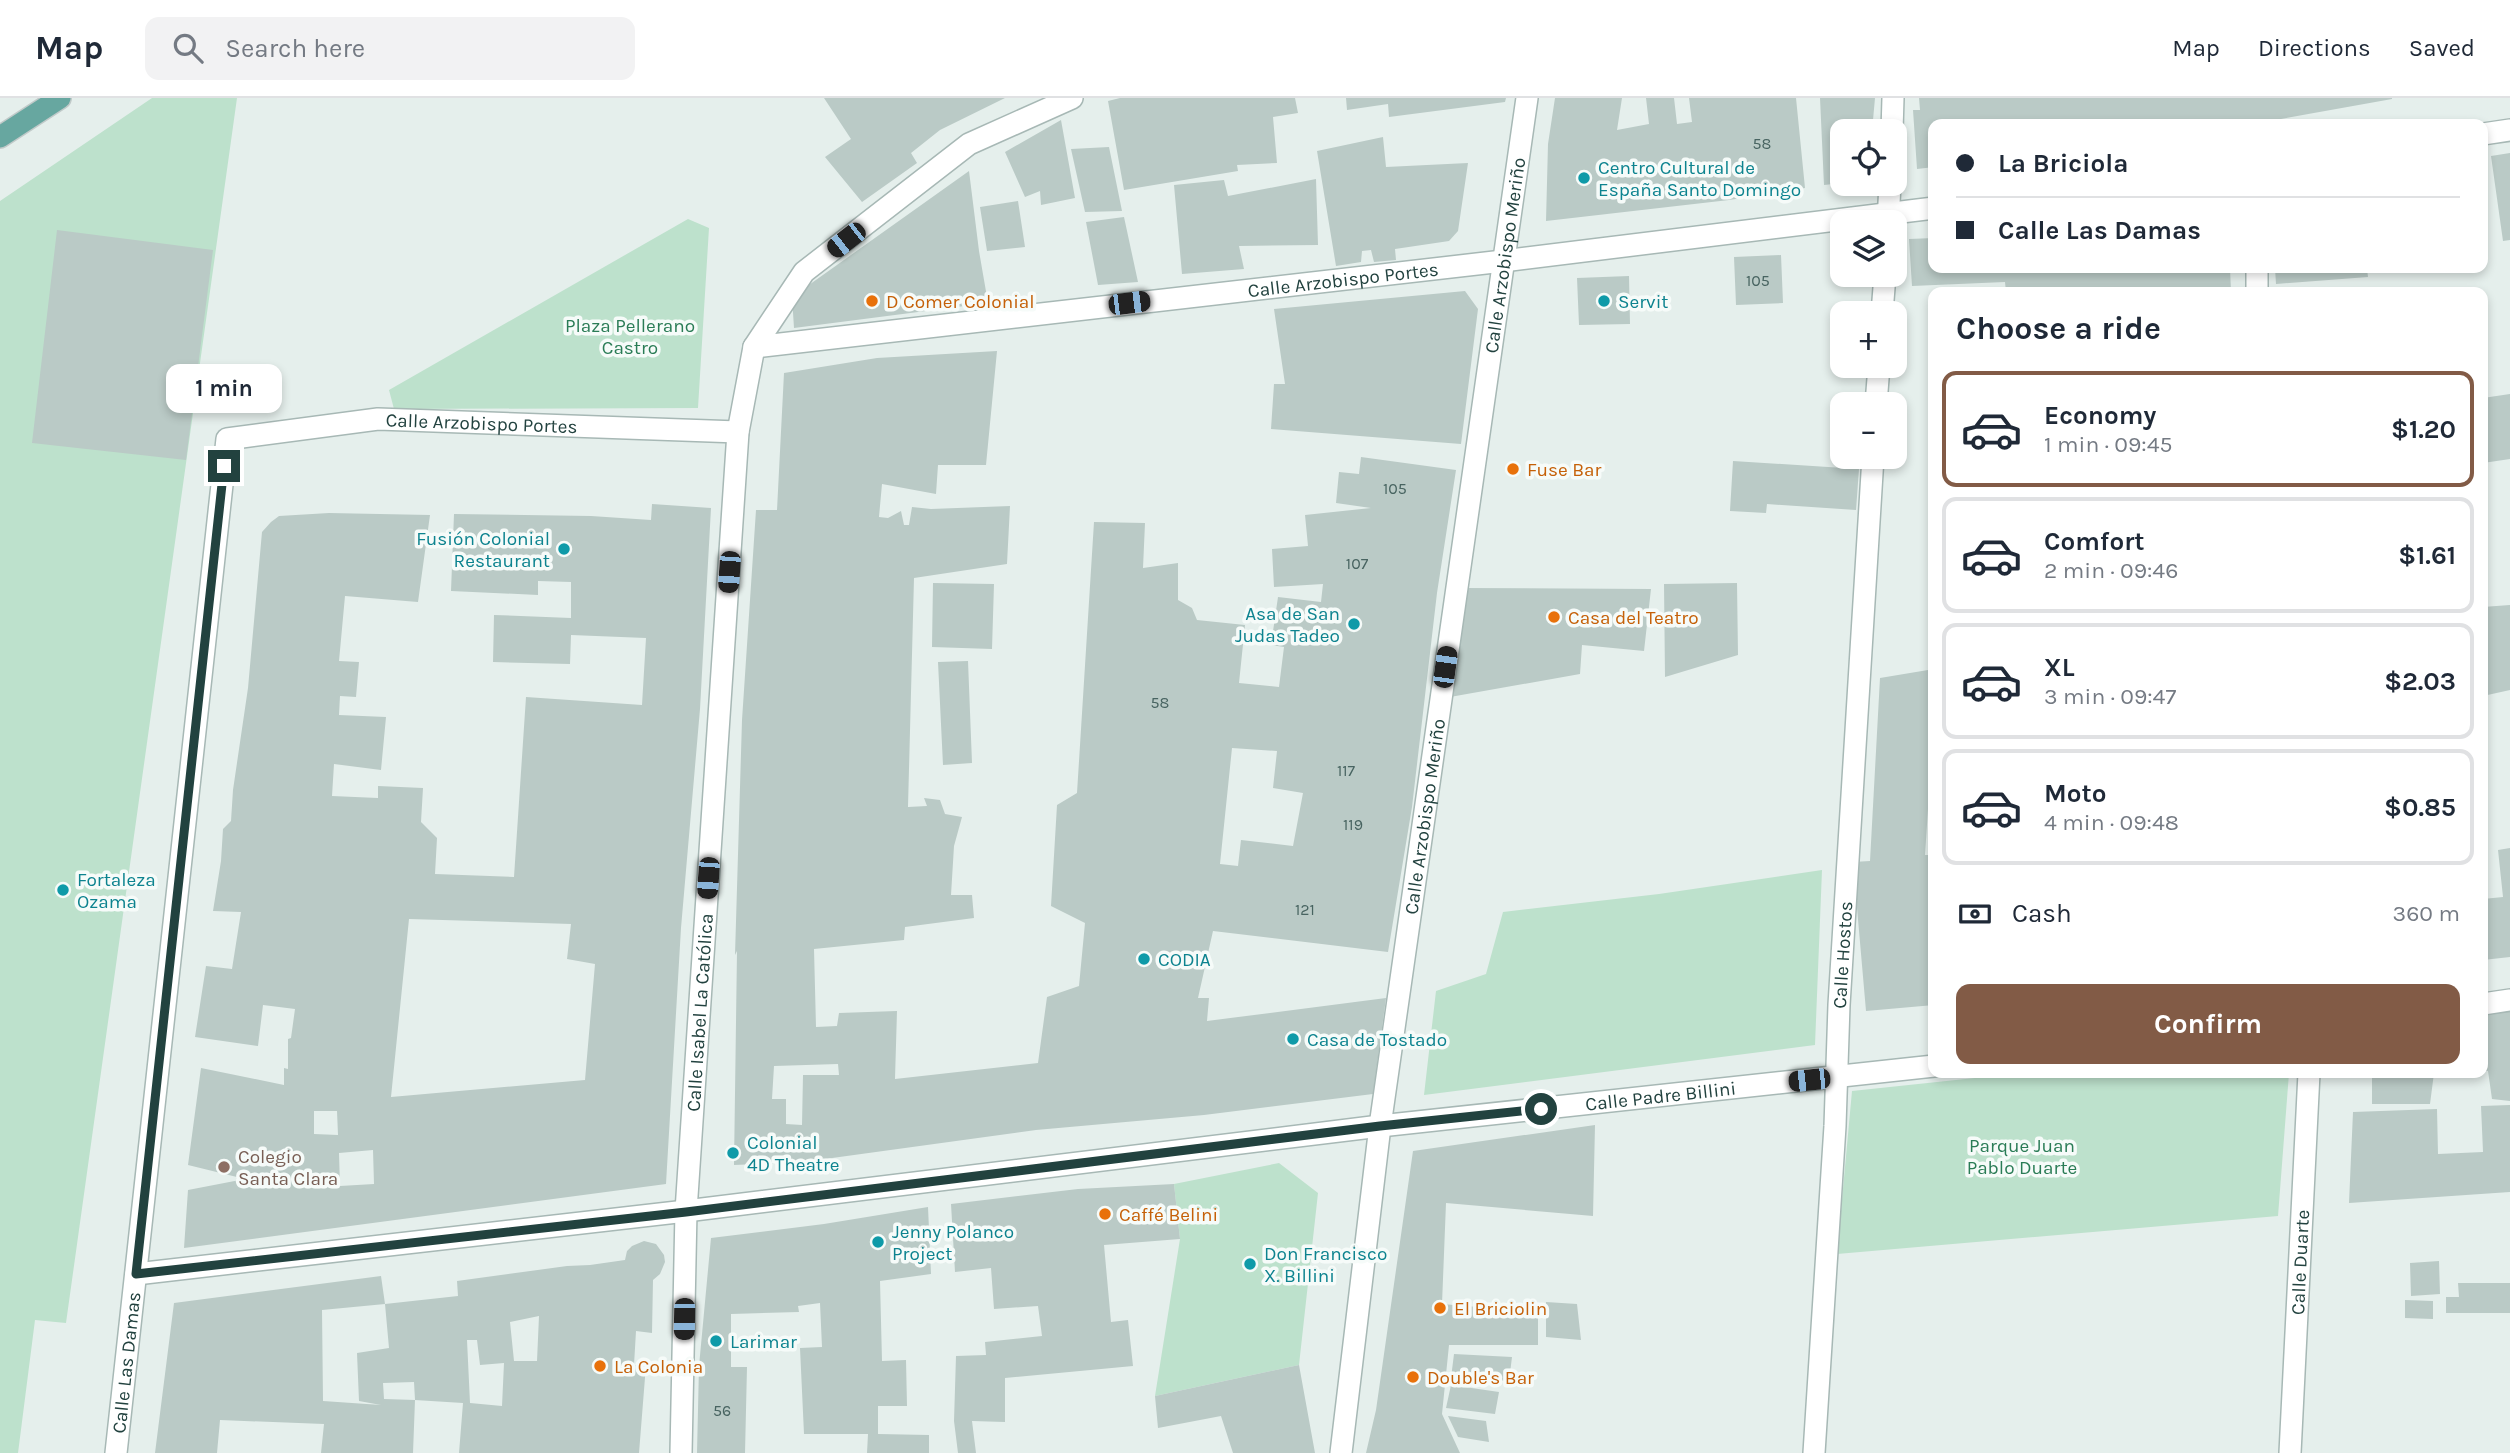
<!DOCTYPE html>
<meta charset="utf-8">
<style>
body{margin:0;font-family:Karla,sans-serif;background:#f2f2f3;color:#1f2937;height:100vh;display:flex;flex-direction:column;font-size:26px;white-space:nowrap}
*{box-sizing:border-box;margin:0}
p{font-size:23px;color:#747a83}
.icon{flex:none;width:38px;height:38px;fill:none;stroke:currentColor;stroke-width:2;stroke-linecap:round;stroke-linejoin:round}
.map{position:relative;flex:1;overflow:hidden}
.panel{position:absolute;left:1928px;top:189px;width:560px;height:791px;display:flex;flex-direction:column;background:#fff;border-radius:14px;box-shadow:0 4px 10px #0003}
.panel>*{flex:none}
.guide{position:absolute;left:1928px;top:21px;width:560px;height:154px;border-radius:14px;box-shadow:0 4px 10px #0003;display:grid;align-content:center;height:154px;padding:0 28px;background:#fff}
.controls{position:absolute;left:1830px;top:21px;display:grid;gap:14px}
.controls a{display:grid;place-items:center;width:77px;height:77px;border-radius:14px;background:#fff;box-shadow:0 4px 10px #0003;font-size:35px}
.end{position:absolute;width:32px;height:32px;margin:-16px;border:9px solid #22423f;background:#fff;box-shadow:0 0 0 4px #fff}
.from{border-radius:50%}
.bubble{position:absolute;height:49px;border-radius:14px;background:#fff;box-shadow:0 4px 10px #0003;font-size:23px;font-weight:700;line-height:49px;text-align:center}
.car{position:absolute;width:21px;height:42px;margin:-21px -10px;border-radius:9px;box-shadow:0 0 5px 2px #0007;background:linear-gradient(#222 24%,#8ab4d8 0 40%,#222 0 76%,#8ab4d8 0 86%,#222 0)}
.guide b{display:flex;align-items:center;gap:24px;height:66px;font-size:26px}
.guide b+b{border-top:2px solid #e0e1e3}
.guide i{width:18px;height:18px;background:#1f2937}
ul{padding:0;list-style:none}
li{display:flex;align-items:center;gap:21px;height:116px;margin:0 14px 10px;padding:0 14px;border:4px solid #e0e1e3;border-radius:14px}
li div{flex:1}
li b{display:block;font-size:26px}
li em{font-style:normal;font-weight:700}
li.current{border-color:#825b46}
li>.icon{width:63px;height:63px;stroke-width:1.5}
h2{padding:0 28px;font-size:32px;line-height:84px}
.pay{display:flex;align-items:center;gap:18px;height:77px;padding:0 28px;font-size:26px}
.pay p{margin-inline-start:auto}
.cta{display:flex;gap:14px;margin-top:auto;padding:14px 28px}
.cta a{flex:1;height:80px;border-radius:14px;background:#825b46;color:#fff;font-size:28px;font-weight:700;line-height:80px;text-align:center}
header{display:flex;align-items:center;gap:42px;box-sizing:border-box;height:98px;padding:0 35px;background:#fff;border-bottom:2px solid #e0e1e3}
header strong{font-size:33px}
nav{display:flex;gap:38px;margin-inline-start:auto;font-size:24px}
.search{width:490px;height:63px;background:#f2f2f3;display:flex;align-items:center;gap:18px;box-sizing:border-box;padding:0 24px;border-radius:14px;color:#747a83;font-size:26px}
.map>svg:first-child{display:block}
.green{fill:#bde1cc}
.building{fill:#bacac6;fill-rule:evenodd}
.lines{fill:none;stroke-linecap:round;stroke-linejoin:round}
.minor-casing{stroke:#a7b8b5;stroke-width:24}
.major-casing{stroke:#c1cac9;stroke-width:24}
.minor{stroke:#fff;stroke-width:21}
.major{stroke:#67a7a0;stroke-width:21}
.route{stroke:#22423f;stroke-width:9}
.culture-dot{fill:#0f9aa8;stroke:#f6fbf9;stroke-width:2.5}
.food-dot{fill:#e8710a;stroke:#f6fbf9;stroke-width:2.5}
.education-dot{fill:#8d6e63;stroke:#f6fbf9;stroke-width:2.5}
.labels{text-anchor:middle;stroke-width:7;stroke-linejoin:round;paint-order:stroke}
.number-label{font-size:16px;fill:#486461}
.culture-label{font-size:19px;fill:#0d838f;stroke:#f6fbf9;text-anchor:start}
.street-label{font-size:19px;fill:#22423f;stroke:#f6fbf9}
.food-label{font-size:19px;fill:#c56008;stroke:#f6fbf9;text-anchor:start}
.park-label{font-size:19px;fill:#2a7c56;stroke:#f6fbf9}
.education-label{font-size:19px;fill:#785e54;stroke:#f6fbf9;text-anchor:start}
</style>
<header>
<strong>Map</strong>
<div class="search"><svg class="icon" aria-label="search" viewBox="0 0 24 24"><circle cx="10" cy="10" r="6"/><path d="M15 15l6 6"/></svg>Search here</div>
<nav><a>Map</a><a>Directions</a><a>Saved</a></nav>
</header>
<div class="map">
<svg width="2510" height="1355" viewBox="0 0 2510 1355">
<rect width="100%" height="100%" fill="#e5efec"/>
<!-- green -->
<path class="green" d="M152,0H237L66,1225L35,1222L18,1355H0V103Z
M688,121L709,130L698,310L394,311L389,292Z
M1822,772L1815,947L1424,997L1436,893L1486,876L1503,814L1659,796Z
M2022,975H2289L2278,1118L1837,1156L1852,993Z
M1279,1065L1318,1095L1299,1267L1155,1298L1180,1141L1174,1086Z"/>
<!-- building -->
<path class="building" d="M824,0H1005L940,32L911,55L917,65L862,104L825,59L851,41Z
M1120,0H1295L1298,15L1273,19L1277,65L1237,67L1238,73L1124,92L1108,3Z
M1346,0H1506L1505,4L1389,19L1388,6L1347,12Z
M1555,0H1622L1617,32L1649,26L1646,0H1674L1677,26L1692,24L1689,0H1796L1805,90L1729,102L1546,123L1548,46Z
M1820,0H1875L1872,33H1843V85L1824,87Z
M1919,0H2392V1L2253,26H1934V69L1917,71L1913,12H1920Z
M1061,22L1075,100L1041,107L1040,93L1025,99L1005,54Z
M1383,39L1386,69L1468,65L1458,133L1449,143L1395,151L1396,162L1374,164L1371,152L1362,153L1361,164L1336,168L1317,53Z
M1109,49L1122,113L1085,114L1071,51Z
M2510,55V142L2503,143L2491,58Z
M969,73L979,153L988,205L794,230L792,199Z
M1316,81L1318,147L1239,148L1244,171L1182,176L1174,87L1224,82L1228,98Z
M1018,103L1025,149L987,153L980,109Z
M1124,119L1138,184L1098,187L1086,124Z
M57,132L213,152L186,362L32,345Z
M1934,140V170H2230L2231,194H2006L2005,184L1912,188L1909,141Z
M1781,157L1783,205L1736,207L1734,159Z
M2275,170H2367L2368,179L2276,186Z
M1629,178L1630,226L1579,227L1577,180Z
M1465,193L1478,211L1461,346L1271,331L1274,286H1285L1274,211Z
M997,253L986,367H938L936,396L882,386L879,419L888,420L901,413L904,427H909L912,409L931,411L1010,408L1007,466L914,480L908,709L927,708L924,700L940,702L945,716L962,719L954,748L951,797H972L974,820L905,829L904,842L814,851L816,929L837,928L839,915L897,913L895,981L1038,965L1047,899L1079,888L1085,825L1051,808L1057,707L1077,695L1094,424L1145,425L1143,470L1178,465V502L1192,510L1197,522L1245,527L1239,585L1279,589L1284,549L1271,547L1278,499L1321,504L1323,486L1274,489L1272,451L1308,448L1305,417L1371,410L1336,405L1339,374L1359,376L1361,359L1456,372L1437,495L1412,709L1388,854L1213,833L1198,900H1209L1207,923L1386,900L1373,996L1204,1017L1036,1032L803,1064L734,1067L737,853L735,857L742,622L756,412H777L784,275L877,260ZM1232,650L1277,653L1273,690L1303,695L1293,748L1241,742L1238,768L1220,766ZM838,966L839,977H803L802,1027L786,1026V1001H772L774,968Z
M2510,296V361L2483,365V300Z
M1733,363L1859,371L1856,412L1767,406L1766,415L1730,413Z
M652,406L711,410L700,611L681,830L666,1086L184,1150L188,1092L245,1081L188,1067L201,970L284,987V970L288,971V941L291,940L295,911L263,907L258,948L195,939L206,868L232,871L241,814L213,813L221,763L223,731L231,723L233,692L248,590L262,434L271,424L279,418L329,415L430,417L418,504L345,498L339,563L359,564L356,599L340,598L339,617L386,619L381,672L334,666L332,698L378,700V688L423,690L421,724L437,740L435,776L514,779L526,599L642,607L646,540L571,537L570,566L493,564L494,517L571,520V484L538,483V497L451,493L454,416L591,418L651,422ZM409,821L571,826L567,861L595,866L585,982L391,999ZM314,1013H337L338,1037L314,1036ZM373,1052L374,1086L340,1088L339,1055Z
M933,485L994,486L992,551L932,549Z
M1737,485L1738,557L1665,579L1664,486Z
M1462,490L1651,491L1644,553L1582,547L1580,576L1450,599Z
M2510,507V592L2483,598V509Z
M968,563L972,665L943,667L938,564Z
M1934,571V619L1925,757H1934V907L1866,913L1853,764L1870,763L1880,580Z
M2510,750V859L2483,862V801L2503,799L2498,752Z
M2510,911V1003L2492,1001L2488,973L2483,972V916Z
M2372,975H2434L2430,1006H2372Z
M2510,1007V1094L2349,1105L2353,1014L2437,1011L2438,1056L2483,1054L2481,1008Z
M1595,1027L1593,1118L1446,1105L1442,1206L1538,1214V1247H1449L1442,1316L1460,1355H1366L1376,1312L1413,1053Z
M1174,1086L1180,1141L1104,1147L1111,1224L1128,1222L1133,1268L1005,1280V1324L972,1323L976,1355H958L954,1323L956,1258L986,1257L985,1244L1042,1238L1038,1208L994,1211L991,1170L955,1174L951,1106L1078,1091Z
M928,1109L931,1176L880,1183L882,1263L906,1262L907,1308H878V1336L929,1337V1355H867L868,1336H804L800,1250L822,1249L820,1205L798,1208L799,1214L731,1216V1269H747L745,1355H697L699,1268L711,1140L824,1126Z
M644,1143L656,1146L664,1157L665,1164L660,1176L653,1182L652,1235L636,1233L634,1267H646L639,1355H459L463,1305L415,1302L414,1284L383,1285L384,1301L415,1302L413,1355H321L324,1326L220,1322L217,1355H155L174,1205L381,1178L385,1206L458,1198L457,1183L567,1168L590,1167L625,1162L627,1153L632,1148ZM385,1206L389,1250L357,1255L359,1303L381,1307L323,1303L322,1212ZM539,1218L537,1263H514L510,1224ZM467,1242H477L480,1267L504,1265L502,1308L470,1305Z
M2439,1163L2440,1196L2411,1198L2410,1165Z
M2458,1185H2510V1215H2446V1199H2459Z
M2405,1202L2433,1203V1221L2405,1220Z
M1546,1204L1577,1206L1581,1242L1546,1239Z
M1454,1256L1512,1259L1509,1283L1451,1280Z
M1299,1267L1315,1355H1233L1221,1318L1158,1330L1155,1298Z
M1451,1287L1499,1294L1495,1316L1446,1310Z
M1448,1318L1486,1323L1489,1344L1458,1339Z"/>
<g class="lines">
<!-- minor casing -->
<g class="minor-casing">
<g id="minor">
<path d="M1892,33L1893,0"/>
<path d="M2483,36L2510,32"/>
<path d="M1888,124L1890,86"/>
<path d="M2257,170V194"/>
<path d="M1882,215L1885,177"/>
<path id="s1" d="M754,249L1503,163L1934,110"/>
<path d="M1876,306L1879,268"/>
<path d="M2483,906L2510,902"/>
<path id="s2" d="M136,1176L686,1113L1380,1028L1934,968"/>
<path id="s3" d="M116,1355L227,341L378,321L738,334"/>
<path id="s4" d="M681,1355L686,1113L738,334L754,249L804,174L969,46L1072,0"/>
<path id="s5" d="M1341,1355L1380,1028L1527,0"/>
<path id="s6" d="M1814,1355L1835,1028L1839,907L1873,359"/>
<path id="s7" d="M2290,1355L2309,975"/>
</g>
</g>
<!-- major casing -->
<g class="major-casing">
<path id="major" d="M0,39L60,0"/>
</g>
<!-- minor -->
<use href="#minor" class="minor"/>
<!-- major -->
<use href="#major" class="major"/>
</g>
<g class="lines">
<!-- route -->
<path class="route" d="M224,368L136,1176L686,1114L1380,1028L1541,1011"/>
</g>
<!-- markers -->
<g class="culture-dot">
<circle cx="1584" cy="80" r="7"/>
<circle cx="1604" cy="203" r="7"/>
<circle cx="564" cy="451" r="7"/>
<circle cx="1354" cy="526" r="7"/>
<circle cx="63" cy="792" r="7"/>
<circle cx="1144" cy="861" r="7"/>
<circle cx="1293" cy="941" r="7"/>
<circle cx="733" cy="1055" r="7"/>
<circle cx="878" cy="1144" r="7"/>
<circle cx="1250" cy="1166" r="7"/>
<circle cx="716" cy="1243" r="7"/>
</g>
<g class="food-dot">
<circle cx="872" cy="203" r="7"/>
<circle cx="1513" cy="371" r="7"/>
<circle cx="1554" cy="519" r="7"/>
<circle cx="1105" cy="1116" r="7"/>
<circle cx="1440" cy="1210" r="7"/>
<circle cx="600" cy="1268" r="7"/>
<circle cx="1413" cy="1279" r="7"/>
</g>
<circle class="education-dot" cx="224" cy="1069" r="7"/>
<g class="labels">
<!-- number labels -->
<g class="number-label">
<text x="1762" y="51">58</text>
<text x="1758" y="188">105</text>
<text x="1395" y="396">105</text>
<text x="1357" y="471">107</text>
<text x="1160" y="610">58</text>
<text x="1346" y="678">117</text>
<text x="1353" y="732">119</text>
<text x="1305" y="817">121</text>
<text x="722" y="1318">56</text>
</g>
<!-- culture labels -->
<g class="culture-label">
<text x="1598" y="76">Centro Cultural de<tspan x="1598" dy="22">España Santo Domingo</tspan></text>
<text x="1618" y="210">Servit</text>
<text x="550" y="447" text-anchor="end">Fusión Colonial<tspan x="550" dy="22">Restaurant</tspan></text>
<text x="1340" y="522" text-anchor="end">Asa de San<tspan x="1340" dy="22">Judas Tadeo</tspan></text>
<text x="77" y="788">Fortaleza<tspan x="77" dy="22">Ozama</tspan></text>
<text x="1158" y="868">CODIA</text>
<text x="1307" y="948">Casa de Tostado</text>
<text x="747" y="1051">Colonial<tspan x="747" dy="22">4D Theatre</tspan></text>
<text x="892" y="1140">Jenny Polanco<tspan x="892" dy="22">Project</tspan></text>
<text x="1264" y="1162">Don Francisco<tspan x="1264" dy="22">X. Billini</tspan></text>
<text x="730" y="1250">Larimar</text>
</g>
<!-- street labels -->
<g class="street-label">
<text dy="7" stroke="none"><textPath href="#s5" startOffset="1209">Calle Arzobispo Meriño</textPath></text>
<text dy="7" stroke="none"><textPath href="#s1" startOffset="593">Calle Arzobispo Portes</textPath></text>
<text dy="7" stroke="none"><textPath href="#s3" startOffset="1276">Calle Arzobispo Portes</textPath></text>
<text dy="7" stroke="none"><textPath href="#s5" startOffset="642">Calle Arzobispo Meriño</textPath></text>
<text dy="7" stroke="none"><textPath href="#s6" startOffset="499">Calle Hostos</textPath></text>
<text dy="7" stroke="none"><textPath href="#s4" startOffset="441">Calle Isabel La Católica</textPath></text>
<text dy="7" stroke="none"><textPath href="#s2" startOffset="1535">Calle Padre Billini</textPath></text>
<text dy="7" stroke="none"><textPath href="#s7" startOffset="191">Calle Duarte</textPath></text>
<text dy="7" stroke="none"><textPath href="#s3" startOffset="91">Calle Las Damas</textPath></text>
</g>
<!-- food labels -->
<g class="food-label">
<text x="886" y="210">D Comer Colonial</text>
<text x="1527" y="378">Fuse Bar</text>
<text x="1568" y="526">Casa del Teatro</text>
<text x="1119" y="1123">Caffé Belini</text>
<text x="1454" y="1217">El Briciolin</text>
<text x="614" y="1275">La Colonia</text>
<text x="1427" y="1286">Double's Bar</text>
</g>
<!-- park labels -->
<g class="park-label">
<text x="630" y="234">Plaza Pellerano<tspan x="630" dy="22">Castro</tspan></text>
<text x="2022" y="1054">Parque Juan<tspan x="2022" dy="22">Pablo Duarte</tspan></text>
</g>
<!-- education labels -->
<g class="education-label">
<text x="238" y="1065">Colegio<tspan x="238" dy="22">Santa Clara</tspan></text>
</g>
</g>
</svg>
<div class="controls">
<a><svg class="icon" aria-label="locate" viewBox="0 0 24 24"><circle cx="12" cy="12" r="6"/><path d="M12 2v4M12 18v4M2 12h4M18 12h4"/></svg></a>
<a><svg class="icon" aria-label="layers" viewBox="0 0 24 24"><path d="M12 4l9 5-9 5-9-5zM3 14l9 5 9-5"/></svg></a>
<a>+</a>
<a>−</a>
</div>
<i class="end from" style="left:1541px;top:1011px"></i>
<i class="end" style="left:224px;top:368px"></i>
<div class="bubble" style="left:166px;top:266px;width:116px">1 min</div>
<i class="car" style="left:846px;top:142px;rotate:232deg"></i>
<i class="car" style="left:1129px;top:205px;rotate:83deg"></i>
<i class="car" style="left:729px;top:474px;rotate:184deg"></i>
<i class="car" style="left:1445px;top:569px;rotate:8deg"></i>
<i class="car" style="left:708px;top:780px;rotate:184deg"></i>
<i class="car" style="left:1809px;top:982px;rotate:264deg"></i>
<i class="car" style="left:684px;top:1221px;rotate:181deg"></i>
<div class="guide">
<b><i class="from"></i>La Briciola</b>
<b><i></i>Calle Las Damas</b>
</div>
<section class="panel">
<h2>Choose a ride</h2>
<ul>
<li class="current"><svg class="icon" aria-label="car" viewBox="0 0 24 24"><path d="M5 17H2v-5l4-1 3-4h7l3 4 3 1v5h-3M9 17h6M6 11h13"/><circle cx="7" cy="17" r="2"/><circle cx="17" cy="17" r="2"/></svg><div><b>Economy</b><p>1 min · 09:45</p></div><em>$1.20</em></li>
<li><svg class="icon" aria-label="car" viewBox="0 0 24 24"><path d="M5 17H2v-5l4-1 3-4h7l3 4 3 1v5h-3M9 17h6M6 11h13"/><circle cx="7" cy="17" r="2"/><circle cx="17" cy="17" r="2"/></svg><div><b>Comfort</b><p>2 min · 09:46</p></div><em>$1.61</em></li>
<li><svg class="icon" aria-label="car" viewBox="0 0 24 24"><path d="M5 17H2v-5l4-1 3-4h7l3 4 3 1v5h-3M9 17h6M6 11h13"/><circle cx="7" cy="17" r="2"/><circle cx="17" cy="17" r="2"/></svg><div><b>XL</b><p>3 min · 09:47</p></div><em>$2.03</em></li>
<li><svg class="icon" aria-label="car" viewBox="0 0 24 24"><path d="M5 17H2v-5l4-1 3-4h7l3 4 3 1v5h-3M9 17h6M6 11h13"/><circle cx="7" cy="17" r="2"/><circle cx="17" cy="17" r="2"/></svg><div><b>Moto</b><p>4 min · 09:48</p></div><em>$0.85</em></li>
</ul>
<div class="pay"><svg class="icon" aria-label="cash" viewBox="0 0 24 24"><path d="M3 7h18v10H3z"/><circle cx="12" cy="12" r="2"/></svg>Cash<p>360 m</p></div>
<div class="cta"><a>Confirm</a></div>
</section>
</div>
